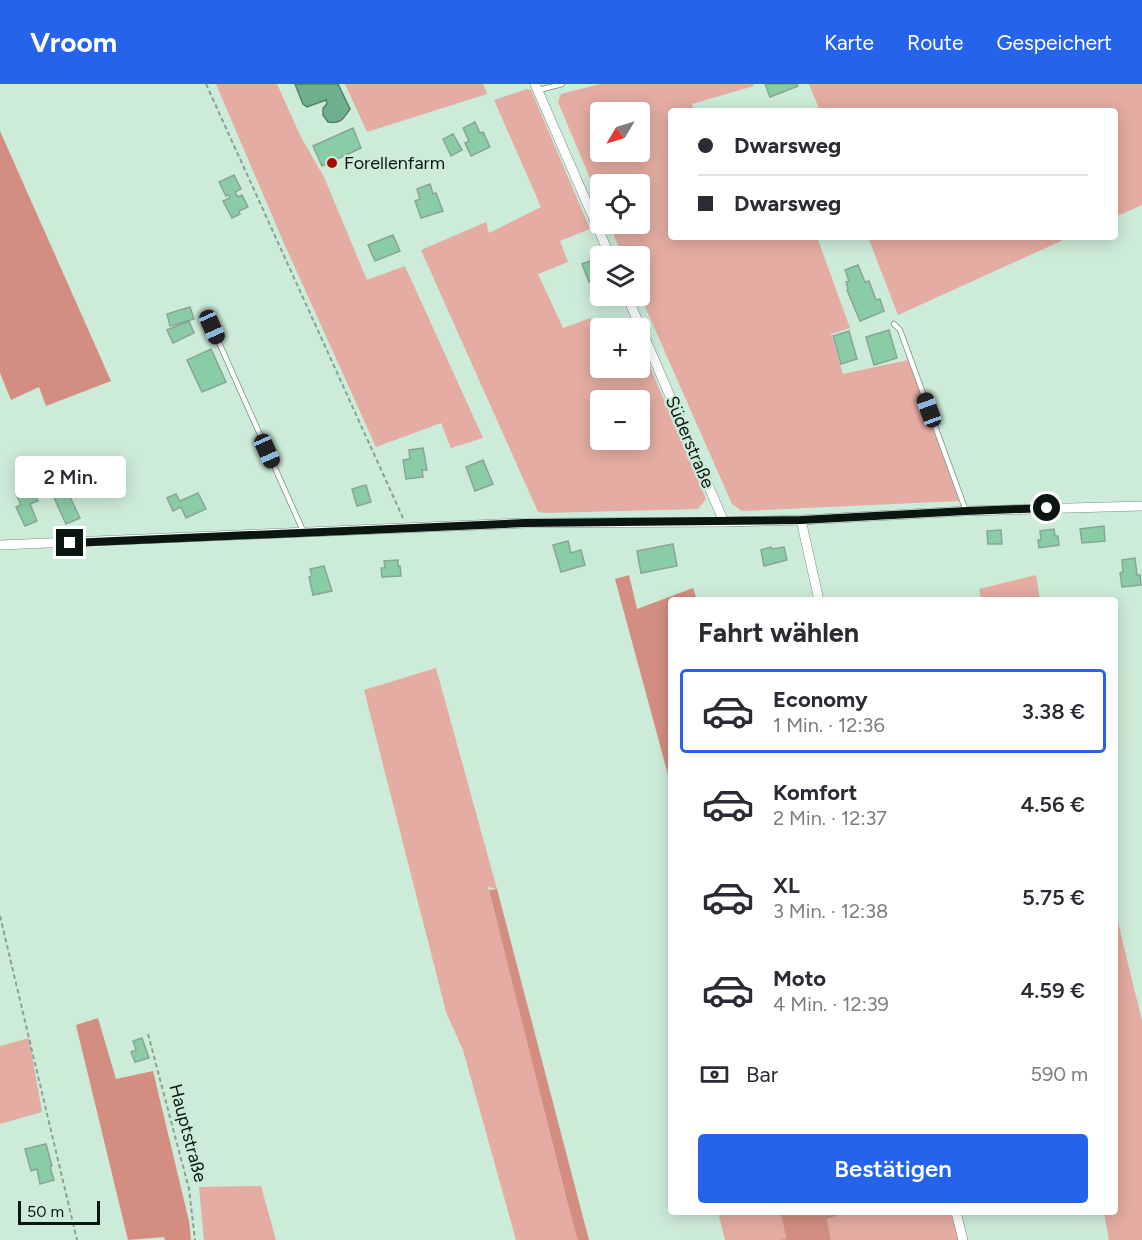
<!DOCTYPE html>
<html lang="de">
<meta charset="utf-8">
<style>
body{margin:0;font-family:Figtree,sans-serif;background:#f2f2f3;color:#2b2b33;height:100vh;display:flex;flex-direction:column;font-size:22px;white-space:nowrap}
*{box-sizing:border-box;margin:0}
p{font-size:20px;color:#7c7c81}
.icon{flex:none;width:33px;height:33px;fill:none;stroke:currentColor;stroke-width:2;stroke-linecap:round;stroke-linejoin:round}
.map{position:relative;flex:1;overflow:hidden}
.side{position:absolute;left:668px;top:513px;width:450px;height:618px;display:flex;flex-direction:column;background:#fff;border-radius:6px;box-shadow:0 3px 15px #0003}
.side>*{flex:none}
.guide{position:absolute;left:668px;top:24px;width:450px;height:132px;border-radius:6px;box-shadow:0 3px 15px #0003;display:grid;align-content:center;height:132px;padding:0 30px;background:#fff}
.needle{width:39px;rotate:232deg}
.controls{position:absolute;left:590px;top:18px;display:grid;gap:12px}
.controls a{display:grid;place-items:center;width:60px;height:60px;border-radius:6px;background:#fff;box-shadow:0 3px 15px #0003;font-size:30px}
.scale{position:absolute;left:18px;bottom:15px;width:82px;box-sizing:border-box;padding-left:6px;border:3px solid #0b1610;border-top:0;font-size:16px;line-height:21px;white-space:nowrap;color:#0b1610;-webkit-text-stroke:4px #cdebd9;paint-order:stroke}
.end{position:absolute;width:27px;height:27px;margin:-14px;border:8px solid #0b1610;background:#fff;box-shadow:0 0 0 3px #fff}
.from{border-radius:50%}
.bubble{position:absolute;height:42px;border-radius:6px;background:#fff;box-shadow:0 3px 15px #0003;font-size:20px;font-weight:600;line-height:42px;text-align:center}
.car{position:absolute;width:18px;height:36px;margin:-18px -9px;border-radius:8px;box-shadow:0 0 4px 2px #0007;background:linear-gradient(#222 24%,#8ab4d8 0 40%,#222 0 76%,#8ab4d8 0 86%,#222 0)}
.guide b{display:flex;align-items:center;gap:21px;height:57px;font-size:22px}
.guide b+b{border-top:2px solid #e1e1e2}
.guide i{width:15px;height:15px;background:#2b2b33}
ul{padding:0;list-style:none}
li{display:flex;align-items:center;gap:18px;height:84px;margin:0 12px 9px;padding:0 18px;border:3px solid transparent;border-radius:6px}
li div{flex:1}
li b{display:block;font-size:22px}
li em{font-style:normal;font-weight:600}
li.on{border-color:#2563eb}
li>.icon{width:54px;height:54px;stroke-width:1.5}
h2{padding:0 30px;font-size:27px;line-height:72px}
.pay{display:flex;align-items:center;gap:15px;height:66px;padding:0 30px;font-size:22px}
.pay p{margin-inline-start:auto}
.primary-button{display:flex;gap:12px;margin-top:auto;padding:12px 30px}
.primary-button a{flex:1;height:69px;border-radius:6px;background:#2563eb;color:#fff;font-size:24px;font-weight:600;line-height:69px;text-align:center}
header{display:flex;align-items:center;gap:36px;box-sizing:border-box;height:84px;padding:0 30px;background:#2563eb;color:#fff}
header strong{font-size:28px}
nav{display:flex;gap:33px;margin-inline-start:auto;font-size:21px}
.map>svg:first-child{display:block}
.green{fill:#e4aca2;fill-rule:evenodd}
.forest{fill:#d38e81}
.water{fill:#6eb08c;stroke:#508267;stroke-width:1.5}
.building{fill:#89cca6;stroke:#89a594;stroke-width:1.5}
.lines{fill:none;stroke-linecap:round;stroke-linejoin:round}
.lane-casing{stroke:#74907f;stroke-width:6}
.street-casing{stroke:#74907f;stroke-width:10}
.path{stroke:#89a193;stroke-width:2;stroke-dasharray:4.5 3;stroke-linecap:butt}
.lane{stroke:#fff;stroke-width:4.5}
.street{stroke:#fff;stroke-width:9}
.route{stroke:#0b1610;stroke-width:8}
.poi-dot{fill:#a41000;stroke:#cdebd9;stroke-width:2}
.labels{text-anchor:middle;stroke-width:4.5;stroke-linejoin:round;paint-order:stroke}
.poi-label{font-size:18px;fill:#0b1610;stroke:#cdebd9;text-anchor:start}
.street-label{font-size:18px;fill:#0b1610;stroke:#cdebd9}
</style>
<header>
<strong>Vroom</strong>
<nav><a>Karte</a><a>Route</a><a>Gespeichert</a></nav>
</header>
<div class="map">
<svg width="1142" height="1156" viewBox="0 0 1142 1156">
<rect width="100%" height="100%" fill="#cdebd9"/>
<!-- green -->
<path class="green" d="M216,0H277L301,53L324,93L367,196L405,182L483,354L451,364L441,339L376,363L283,157Z
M345,0H483L487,10L367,48Z
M600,0H753L754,2L692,20L694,27H670V153H817L850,244L831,250L843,290L908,276L959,417L742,427L732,420L639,209V172H623L609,140H639V100H600V118L558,18L561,10ZM600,28H639V68H600Z
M809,0H1142V121L1115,133L1114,27H820Z
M527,5L531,6L590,145L560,157L568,178L538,190L563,244L590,234L600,251V284H639V257L706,415L698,425L546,429L538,428L421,166L486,138L489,149L541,123L494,16ZM600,316H639V356H600Z
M868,153H1070L898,231Z
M1036,491L1040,516H981L979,505Z
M436,584L497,805L488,803L580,1156H516L463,966L446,928L364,606Z
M1115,826L1142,937V1156H1109L1104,1128H1114Z
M29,954L42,1028L0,1040V962Z
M261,1102L276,1156H204L199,1103Z
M718,1128H788L781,1130L786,1154L780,1156H725Z
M848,1128H953L959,1156H831L827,1135Z"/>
<!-- forest -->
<path class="forest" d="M0,47L111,297L46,322L39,303L11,316L0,289Z
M629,491L637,525L693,504L697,516H670V698L615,495Z
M497,805L589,1156H578L567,1116L489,806Z
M98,934L116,995L153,987L189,1137L191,1156H165L164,1153L128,1156L76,941Z
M788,1128H848L827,1135L831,1156H780L786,1154L781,1130Z"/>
<!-- water -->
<path class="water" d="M295,0H338L350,25C343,35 341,40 328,38L323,31V24L327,20L326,16L307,23L303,20Z"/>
<!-- building -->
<path class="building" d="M765,0H797L798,2L770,13Z
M475,38L480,49L483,48L490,63L471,72L465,59L469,57L463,44Z
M353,44L361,64L322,82L313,62Z
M453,50L462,66L451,72L443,55Z
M234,91L241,105L235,108L238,113L242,111L248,123L239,127L240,130L232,134L223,117L230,114L229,111L226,112L219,98Z
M430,100L433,110L436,109L443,127L421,134L415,117L420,115L417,105Z
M393,151L400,167L375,177L368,161Z
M600,173V202L597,195L589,198L582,180Z
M858,181L865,198L869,197L876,216L880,215L884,227L860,237L847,206L848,205L846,198L849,197L845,186Z
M190,223L194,235L170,242L167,230Z
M189,237L194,249L173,259L167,246Z
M889,246L897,274L874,281L866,253Z
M849,247L857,275L841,280L833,252Z
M211,265L226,298L202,308L187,276Z
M423,364L427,386H422L423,393L406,395L403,376L410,375L409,366Z
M483,376L493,400L475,407L466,383Z
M66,398L73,412L70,413L80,434L66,440L50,405Z
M366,401L371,418L357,422L352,405Z
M32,404L38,417L30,420L37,437L25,442L16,423L21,421L16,410Z
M198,409L206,425L186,434L181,423L173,427L167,414L176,410L180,417Z
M1104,442L1105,457L1082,459L1080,445Z
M1054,445L1055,452H1058L1059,461L1039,464L1038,456H1041L1040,447Z
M1001,446L1002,460H988L987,447Z
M568,457L571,469L581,466L585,481L561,488L553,461Z
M673,460L677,482L641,489L637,467Z
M771,463L772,465L784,463L787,476L764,482L761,466Z
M1135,474L1137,491H1140L1141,501L1122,503L1120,489L1123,488L1122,476Z
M398,476V482H400L401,492L382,493L381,484H385L384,477Z
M324,482L332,507L313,511L309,493L312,492L310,485Z
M142,954L149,974L135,978L131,968L136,966L133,957Z
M46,1060L52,1082L50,1083L54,1096L40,1100L37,1085L31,1087L25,1065Z"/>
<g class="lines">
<!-- lane casing -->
<g class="lane-casing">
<path id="lane" d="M539,6L562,0
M894,240L900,246L966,427
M212,243L304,449"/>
</g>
<!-- street casing -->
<g class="street-casing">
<path id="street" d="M535,0L610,172
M627,212L724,438
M801,436L819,516
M0,461L525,439L724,438L801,436L966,427L1142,422
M956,1128L963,1156"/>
</g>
<!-- path -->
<path class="path" d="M206,0L403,434
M0,832L77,1156
M148,950L189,1105L195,1156"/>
<!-- lane -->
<use href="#lane" class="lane"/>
<!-- street -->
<use href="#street" class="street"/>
</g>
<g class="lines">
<!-- route -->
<path class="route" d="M70,459L525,439L801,436L966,427L1047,424"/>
</g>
<!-- markers -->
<circle class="poi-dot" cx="332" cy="79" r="6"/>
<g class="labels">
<!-- poi labels -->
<g class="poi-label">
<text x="344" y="85">Forellenfarm</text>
</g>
<!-- street labels -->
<g class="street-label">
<text transform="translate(690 358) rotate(67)" y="6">Süderstraße</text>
<text transform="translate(188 1049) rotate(75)" y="6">Hauptstraße</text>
</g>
</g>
</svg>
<div class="controls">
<a><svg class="needle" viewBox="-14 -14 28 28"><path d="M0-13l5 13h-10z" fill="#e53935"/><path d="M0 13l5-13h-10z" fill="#7c7c81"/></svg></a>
<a><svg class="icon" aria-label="locate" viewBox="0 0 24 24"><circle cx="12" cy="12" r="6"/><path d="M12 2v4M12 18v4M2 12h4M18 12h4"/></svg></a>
<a><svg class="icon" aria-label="layers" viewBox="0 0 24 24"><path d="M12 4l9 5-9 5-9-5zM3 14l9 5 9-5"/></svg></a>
<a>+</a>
<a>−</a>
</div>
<div class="scale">50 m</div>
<i class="end from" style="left:1047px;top:424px"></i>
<i class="end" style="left:70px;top:459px"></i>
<div class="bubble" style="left:15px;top:372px;width:111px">2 Min.</div>
<i class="car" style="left:212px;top:243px;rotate:156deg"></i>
<i class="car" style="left:929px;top:326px;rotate:340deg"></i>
<i class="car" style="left:267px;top:367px;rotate:156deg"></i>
<div class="guide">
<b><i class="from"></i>Dwarsweg</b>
<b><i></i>Dwarsweg</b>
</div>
<section class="side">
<h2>Fahrt wählen</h2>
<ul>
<li class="on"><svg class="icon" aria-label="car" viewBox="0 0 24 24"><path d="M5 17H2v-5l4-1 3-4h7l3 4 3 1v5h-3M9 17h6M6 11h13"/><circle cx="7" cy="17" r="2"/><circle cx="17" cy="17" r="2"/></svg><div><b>Economy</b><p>1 Min. · 12:36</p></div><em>3.38 €</em></li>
<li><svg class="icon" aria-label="car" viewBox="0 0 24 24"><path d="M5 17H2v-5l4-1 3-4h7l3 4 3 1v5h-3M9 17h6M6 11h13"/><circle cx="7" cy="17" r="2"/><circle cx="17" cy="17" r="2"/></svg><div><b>Komfort</b><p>2 Min. · 12:37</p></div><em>4.56 €</em></li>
<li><svg class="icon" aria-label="car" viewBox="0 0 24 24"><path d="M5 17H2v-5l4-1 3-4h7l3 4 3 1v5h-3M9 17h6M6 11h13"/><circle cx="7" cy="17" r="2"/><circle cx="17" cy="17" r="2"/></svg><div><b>XL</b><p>3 Min. · 12:38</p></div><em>5.75 €</em></li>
<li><svg class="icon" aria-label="car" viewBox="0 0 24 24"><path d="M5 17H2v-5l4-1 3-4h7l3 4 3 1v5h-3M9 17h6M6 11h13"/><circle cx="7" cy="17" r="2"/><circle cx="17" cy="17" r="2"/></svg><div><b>Moto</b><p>4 Min. · 12:39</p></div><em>4.59 €</em></li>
</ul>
<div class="pay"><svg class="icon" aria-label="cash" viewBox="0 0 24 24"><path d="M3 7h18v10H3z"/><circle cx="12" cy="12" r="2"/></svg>Bar<p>590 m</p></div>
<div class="primary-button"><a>Bestätigen</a></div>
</section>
</div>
